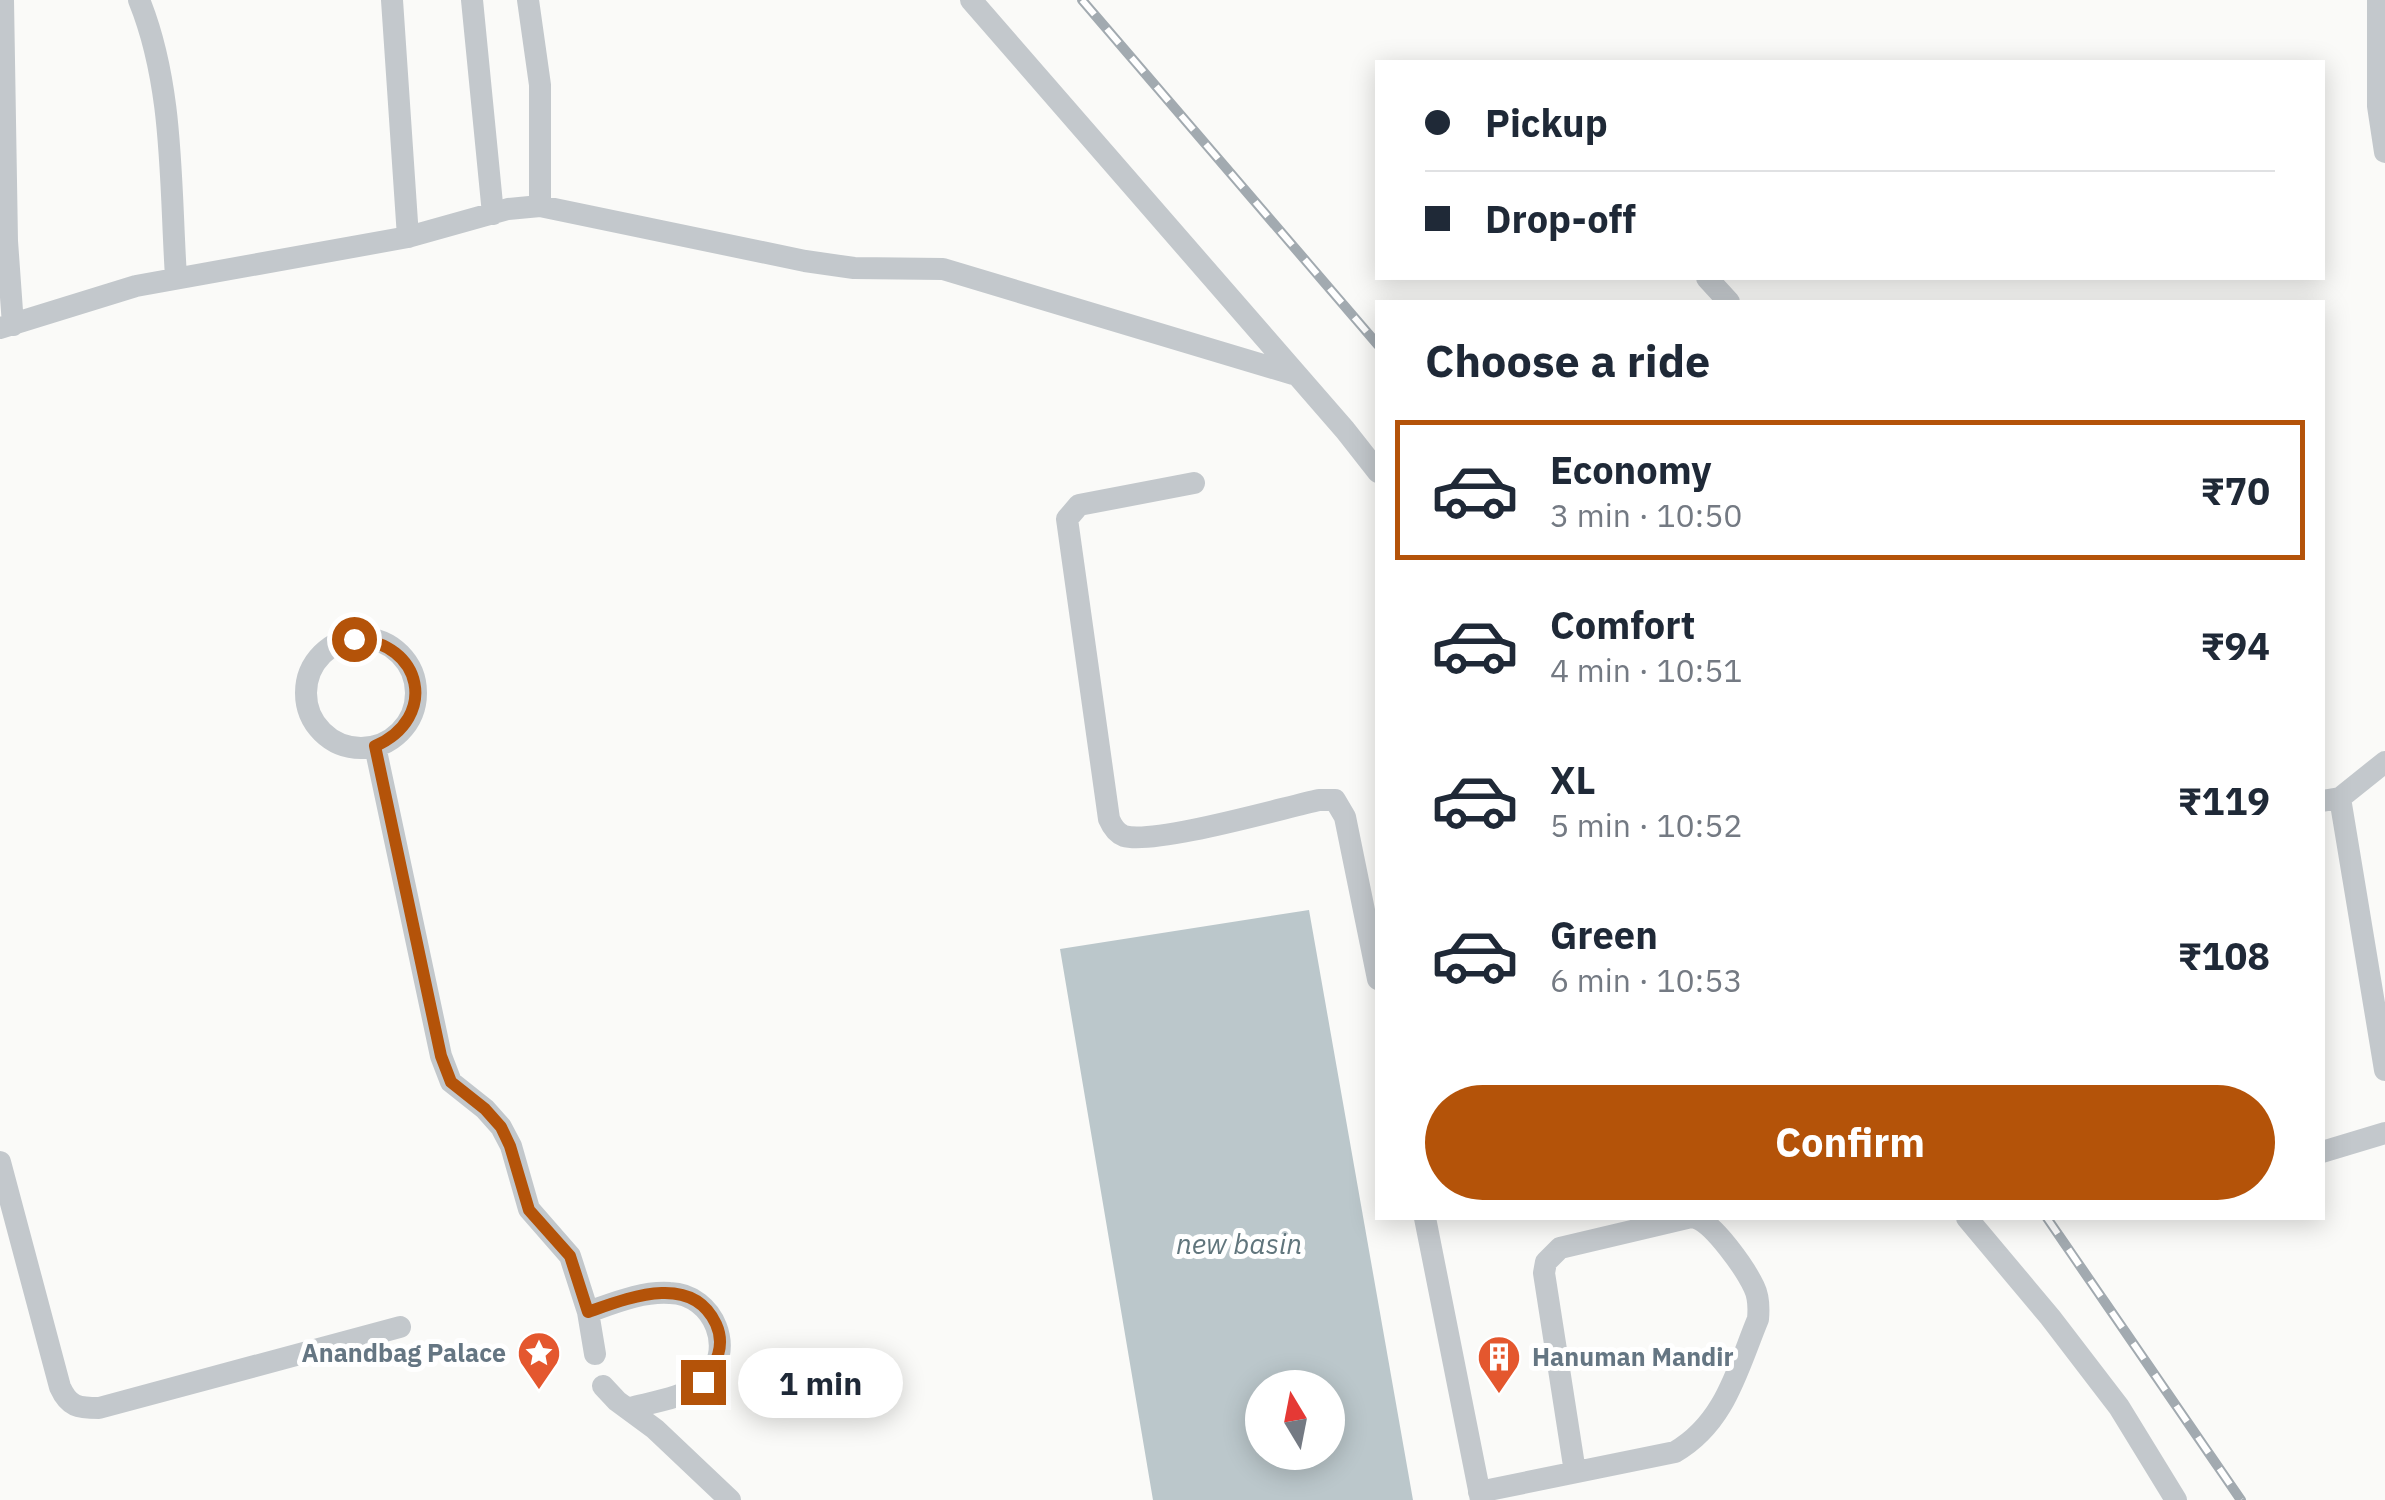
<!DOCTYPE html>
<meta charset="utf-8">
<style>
body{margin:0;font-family:"IBM Plex Sans",sans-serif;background:#f6f6f7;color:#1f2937;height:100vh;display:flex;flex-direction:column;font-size:38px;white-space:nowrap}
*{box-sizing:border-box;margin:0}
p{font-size:32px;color:#747a83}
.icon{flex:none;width:55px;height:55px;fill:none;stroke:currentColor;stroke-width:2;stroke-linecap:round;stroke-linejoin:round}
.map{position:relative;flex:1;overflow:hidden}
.drawer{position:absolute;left:1375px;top:300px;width:950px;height:920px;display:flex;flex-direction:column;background:#fff;border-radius:0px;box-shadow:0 5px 25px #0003}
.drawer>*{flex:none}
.banner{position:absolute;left:1375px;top:60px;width:950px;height:220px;border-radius:0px;box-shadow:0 5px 25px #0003;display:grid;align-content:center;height:220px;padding:0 50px;background:#fff}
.needle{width:65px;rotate:350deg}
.controls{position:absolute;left:1245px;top:1370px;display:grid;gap:20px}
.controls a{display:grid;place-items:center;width:100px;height:100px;border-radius:50%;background:#fff;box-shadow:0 5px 25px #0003;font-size:50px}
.end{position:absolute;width:45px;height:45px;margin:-22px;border:12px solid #b45309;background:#fff;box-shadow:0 0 0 5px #fff}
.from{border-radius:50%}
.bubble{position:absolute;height:70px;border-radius:35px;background:#fff;box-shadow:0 5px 25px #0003;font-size:32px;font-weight:700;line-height:70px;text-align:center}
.banner b{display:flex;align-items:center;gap:35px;height:95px;font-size:38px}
.banner b+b{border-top:2px solid #e0e1e3}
.banner i{width:25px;height:25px;background:#1f2937}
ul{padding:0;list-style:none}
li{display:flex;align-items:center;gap:30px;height:140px;margin:0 20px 15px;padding:0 30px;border:5px solid transparent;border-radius:0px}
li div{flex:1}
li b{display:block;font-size:38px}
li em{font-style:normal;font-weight:700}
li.current{border-color:#b45309}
li>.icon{width:90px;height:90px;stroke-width:1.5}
h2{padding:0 50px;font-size:45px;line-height:120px}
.action{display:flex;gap:20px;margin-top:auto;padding:20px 50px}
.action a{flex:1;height:115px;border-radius:60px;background:#b45309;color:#fff;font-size:40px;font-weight:700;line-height:115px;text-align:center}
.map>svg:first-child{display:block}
.water{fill:#bbc7cb;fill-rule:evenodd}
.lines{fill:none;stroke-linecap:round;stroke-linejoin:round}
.minor{stroke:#c3c8cc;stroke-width:22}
.rail-casing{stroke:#a2aab0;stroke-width:10}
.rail{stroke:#fff;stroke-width:6;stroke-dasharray:19;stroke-linecap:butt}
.route{stroke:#b45309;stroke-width:12}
.labels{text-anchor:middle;stroke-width:10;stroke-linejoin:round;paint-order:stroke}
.poi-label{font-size:25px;font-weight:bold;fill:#657683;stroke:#fff;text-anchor:end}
.water-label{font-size:28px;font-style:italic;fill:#60757c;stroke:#fff}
</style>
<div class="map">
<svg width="2385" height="1500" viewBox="0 0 2385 1500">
<rect width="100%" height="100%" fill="#fafaf8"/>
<!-- water -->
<path class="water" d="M1309,910L1413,1500H1153L1060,949ZM1262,1388H1328V1452H1262Z"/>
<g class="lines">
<!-- minor -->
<path class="minor" d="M3,0L7,241L13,325
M139,0C174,86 170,185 176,277
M392,0L408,237
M472,0L493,214
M528,0L540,85V206
M971,0L1345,430L1378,472
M2378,0V106L2385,152
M1707,278L1729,302
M0,328L136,286L408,237L508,209L540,206L805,261L854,268L943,269L1293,374
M1194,483L1079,505L1067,519L1109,819C1112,826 1116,833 1124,836C1154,845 1282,808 1319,800H1335L1345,817L1378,979
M306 693a55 55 0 1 1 110 0a55 55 0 1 1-110 0Z
M375,746L441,1056L451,1082L485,1109L501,1127L511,1146L529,1209L570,1256L588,1312L595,1354
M2340,798L2385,1070
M2322,801L2340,798L2385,762
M2322,1152L2385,1133
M0,1162L60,1387C69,1407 78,1408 99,1408L400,1327
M1425,1218L1481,1500
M1967,1218L2050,1317L2119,1407L2176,1500
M588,1312C614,1303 642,1291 670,1293C714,1294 738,1352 703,1382C684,1398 653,1402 630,1408
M603,1386L617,1401L655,1429L730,1500
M1575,1472L1544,1273L1546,1262L1560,1248L1687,1218
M1479,1492L1675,1452C1725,1423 1737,1370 1758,1319C1759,1308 1759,1297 1754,1287C1745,1268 1714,1224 1696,1218"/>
<!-- rail casing -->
<g class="rail-casing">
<path id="rail" d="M1082,0L1378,345
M2047,1218L2241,1500"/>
</g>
<!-- rail -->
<use href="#rail" class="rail"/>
</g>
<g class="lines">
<!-- route -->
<path class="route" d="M354,639C423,642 439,718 375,746L441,1056L451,1082L485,1109L501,1127L510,1146L529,1210L570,1256L588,1312C628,1298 692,1272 716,1324C726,1346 716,1364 703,1382"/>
</g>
<!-- icons -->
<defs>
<g id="sight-pin" transform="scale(2.25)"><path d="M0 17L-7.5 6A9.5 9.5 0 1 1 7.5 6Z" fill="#e4572e" stroke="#fff"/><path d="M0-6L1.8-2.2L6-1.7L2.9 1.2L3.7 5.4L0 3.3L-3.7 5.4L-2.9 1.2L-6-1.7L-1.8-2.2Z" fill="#fff"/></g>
<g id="building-pin" transform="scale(2.25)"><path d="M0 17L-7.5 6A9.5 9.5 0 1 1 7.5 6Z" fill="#e4572e" stroke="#fff"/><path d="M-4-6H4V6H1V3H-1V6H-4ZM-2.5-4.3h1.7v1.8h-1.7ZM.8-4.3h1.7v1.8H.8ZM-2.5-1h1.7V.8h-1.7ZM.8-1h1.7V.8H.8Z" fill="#fff"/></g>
</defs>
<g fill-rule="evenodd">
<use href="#sight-pin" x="539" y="1353"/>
<use href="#building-pin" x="1499" y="1357"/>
</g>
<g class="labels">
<!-- poi labels -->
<g class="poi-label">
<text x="506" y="1362">Anandbag Palace</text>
<text x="1532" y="1366" text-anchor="start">Hanuman Mandir</text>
</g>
<!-- water labels -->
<g class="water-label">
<text x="1239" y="1254">new basin</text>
</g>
</g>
</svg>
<div class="controls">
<a><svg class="needle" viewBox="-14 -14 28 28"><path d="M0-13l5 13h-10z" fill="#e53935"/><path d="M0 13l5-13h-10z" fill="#747a83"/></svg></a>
</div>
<i class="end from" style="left:354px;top:639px"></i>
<i class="end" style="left:703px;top:1382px"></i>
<div class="bubble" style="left:738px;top:1348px;width:165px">1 min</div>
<div class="banner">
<b><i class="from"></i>Pickup</b>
<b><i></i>Drop-off</b>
</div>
<section class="drawer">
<h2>Choose a ride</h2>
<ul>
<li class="current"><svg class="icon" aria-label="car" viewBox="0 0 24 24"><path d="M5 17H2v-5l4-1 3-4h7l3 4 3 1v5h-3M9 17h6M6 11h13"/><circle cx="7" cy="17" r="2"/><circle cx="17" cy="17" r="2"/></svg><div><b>Economy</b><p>3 min · 10:50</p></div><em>₹70</em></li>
<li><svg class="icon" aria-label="car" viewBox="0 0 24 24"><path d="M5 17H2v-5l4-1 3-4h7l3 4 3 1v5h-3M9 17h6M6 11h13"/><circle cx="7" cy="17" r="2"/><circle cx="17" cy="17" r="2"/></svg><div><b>Comfort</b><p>4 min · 10:51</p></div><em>₹94</em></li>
<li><svg class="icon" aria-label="car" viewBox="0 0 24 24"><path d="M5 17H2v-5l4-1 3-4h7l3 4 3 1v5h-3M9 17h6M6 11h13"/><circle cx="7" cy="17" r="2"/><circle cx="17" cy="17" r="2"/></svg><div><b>XL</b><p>5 min · 10:52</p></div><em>₹119</em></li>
<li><svg class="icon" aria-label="car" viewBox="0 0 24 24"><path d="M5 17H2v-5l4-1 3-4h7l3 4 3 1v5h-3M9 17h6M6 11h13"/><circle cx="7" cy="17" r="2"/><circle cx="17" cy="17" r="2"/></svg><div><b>Green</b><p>6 min · 10:53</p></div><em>₹108</em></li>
</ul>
<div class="action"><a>Confirm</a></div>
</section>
</div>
